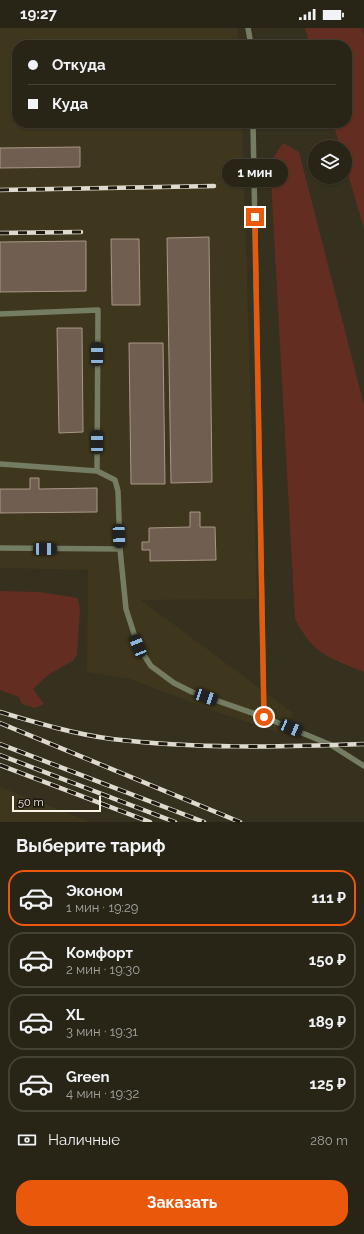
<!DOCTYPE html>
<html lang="ru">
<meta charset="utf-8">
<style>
body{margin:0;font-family:Raleway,sans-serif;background:#302c1f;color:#f1f3f6;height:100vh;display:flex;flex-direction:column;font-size:15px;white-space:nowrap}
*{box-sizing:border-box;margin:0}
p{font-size:13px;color:#a5a4a1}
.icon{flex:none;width:22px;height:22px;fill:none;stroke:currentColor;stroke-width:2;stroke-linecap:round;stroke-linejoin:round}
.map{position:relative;height:794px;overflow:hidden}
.drawer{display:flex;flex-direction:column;background:#282416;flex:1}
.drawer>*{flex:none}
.banner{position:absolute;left:12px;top:12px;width:340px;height:88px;border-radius:16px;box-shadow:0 1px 3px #0004,0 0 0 1px #444135;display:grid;align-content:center;height:88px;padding:0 16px;background:#282416}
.tools{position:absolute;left:308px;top:112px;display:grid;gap:8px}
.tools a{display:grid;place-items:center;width:44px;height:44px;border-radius:50%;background:#282416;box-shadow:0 1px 3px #0004,0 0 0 1px #444135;font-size:20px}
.scale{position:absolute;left:12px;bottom:10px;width:89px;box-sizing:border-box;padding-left:4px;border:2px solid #f8f4e8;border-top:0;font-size:11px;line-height:14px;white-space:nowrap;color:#f8f4e8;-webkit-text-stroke:3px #1b1810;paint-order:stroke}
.end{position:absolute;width:18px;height:18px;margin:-9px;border:5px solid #ea580c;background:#fff;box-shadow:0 0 0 2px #fff}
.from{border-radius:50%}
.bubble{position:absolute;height:28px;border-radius:14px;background:#282416;box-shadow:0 1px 3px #0004,0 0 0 1px #444135;font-size:13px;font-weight:700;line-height:28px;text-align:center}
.car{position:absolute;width:12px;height:24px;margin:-12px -6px;border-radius:5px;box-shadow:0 0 3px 1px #0007;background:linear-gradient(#222 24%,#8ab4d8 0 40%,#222 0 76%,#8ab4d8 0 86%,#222 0)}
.banner b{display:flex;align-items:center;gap:14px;height:38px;font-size:15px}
.banner b+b{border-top:1px solid #444135}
.banner i{width:10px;height:10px;background:#f1f3f6}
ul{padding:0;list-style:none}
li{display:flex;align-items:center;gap:12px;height:56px;margin:0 8px 6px;padding:0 8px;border:2px solid #444135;border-radius:16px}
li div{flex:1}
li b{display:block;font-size:15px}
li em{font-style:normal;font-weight:700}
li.selected{border-color:#ea580c}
li>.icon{width:36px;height:36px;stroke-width:1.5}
h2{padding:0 16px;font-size:18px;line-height:48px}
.pay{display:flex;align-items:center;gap:10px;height:44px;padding:0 16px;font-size:15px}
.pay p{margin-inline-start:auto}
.action{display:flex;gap:8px;margin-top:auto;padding:8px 16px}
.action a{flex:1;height:46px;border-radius:16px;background:#ea580c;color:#fff;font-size:16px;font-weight:700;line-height:46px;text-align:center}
.status{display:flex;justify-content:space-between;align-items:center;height:28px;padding:0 20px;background:#282416;direction:ltr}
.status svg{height:11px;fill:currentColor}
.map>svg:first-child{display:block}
.built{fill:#3e361d}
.green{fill:#632d22}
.building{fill:#705f50;stroke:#a99787}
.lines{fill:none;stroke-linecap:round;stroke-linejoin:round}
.lane{stroke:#747d61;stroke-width:5.5}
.rail-casing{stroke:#dedacd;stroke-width:4.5}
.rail{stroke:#1b1810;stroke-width:3;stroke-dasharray:9;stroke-linecap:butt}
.route{stroke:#ea580c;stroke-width:5}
</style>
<div class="status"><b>19:27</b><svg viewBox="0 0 49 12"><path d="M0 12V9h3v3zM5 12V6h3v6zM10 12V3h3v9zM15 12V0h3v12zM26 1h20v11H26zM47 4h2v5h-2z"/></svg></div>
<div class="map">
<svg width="364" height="794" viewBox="0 0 364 794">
<rect width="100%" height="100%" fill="#36301e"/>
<!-- built -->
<path class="built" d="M0,0H237L239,17H17V95H242L257,571L141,572L293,685L284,706L223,686L130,651L87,644L88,542L0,540Z
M0,759L91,794H0Z"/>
<!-- green -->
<path class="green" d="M305,0H362L364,7V201L345,136V119H340L333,95H347V17H310Z
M283,115L299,124L364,377V644C329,630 313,626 295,591L271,152L272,132Z
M0,563L40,564L78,570L80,581L77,627L74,632L48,647L33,661L44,676L35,680L22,676L19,669L0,662Z"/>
<!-- building -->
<path class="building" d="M80,119V139L0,140V120Z
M209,209L212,454L171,455L167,210Z
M111,211H139L140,277H112Z
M86,213V263L0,264V214Z
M57,300H82L83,404L59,405Z
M129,315H163L165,456H131Z
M30,450H39V461L97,460V484L0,485V461H30Z
M190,484H200V499H215L216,532L150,533V522H142V514H149V500L190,499Z"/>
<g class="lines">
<!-- lane -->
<path class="lane" d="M248,0L251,17
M253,95L264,689
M0,286L98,282L97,443
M0,436L97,443L115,452L118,463L120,521L126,581L138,618L151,638L174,655L192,664L264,689L331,717L364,738
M0,520L120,521"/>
<!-- rail casing -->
<g class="rail-casing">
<path id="rail" d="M0,162L214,158
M0,205L81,204
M0,684C37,695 74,706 112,711C195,721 281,719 364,716
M0,695L240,794
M0,716L204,794
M0,727L175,794
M0,737L150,794"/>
</g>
<!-- rail -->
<use href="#rail" class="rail"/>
</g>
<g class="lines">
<!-- route -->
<path class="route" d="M255,189L264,689"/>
</g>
</svg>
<div class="tools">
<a><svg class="icon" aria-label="layers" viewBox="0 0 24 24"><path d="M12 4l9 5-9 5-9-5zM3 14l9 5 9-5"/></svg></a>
</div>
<div class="scale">50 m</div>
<i class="end from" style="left:264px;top:689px"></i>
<i class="end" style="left:255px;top:189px"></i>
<div class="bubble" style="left:222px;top:131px;width:66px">1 мин</div>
<i class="car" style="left:97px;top:326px;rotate:0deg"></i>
<i class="car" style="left:97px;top:414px;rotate:0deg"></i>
<i class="car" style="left:119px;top:508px;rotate:178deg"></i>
<i class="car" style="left:45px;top:521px;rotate:90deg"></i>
<i class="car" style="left:138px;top:618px;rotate:338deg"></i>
<i class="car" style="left:206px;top:669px;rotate:109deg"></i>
<i class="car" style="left:291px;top:700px;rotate:113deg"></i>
<div class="banner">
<b><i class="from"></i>Откуда</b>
<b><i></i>Куда</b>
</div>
</div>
<section class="drawer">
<h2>Выберите тариф</h2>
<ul>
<li class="selected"><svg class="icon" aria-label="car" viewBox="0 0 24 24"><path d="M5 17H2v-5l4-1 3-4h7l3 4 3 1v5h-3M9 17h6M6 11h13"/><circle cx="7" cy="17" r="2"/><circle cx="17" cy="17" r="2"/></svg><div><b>Эконом</b><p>1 мин · 19:29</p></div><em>111 ₽</em></li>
<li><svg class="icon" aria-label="car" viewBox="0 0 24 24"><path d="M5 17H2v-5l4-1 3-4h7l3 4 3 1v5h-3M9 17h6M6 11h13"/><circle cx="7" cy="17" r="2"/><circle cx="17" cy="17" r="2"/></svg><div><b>Комфорт</b><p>2 мин · 19:30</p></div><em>150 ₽</em></li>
<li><svg class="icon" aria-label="car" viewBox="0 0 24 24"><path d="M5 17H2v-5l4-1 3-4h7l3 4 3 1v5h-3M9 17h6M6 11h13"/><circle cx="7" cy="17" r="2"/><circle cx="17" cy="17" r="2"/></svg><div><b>XL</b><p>3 мин · 19:31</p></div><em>189 ₽</em></li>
<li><svg class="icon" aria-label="car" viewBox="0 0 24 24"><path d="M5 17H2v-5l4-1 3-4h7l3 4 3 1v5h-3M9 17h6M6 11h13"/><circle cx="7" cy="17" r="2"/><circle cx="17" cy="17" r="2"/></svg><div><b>Green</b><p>4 мин · 19:32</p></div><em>125 ₽</em></li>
</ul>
<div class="pay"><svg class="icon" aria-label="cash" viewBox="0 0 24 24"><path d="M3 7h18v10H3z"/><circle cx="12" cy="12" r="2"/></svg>Наличные<p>280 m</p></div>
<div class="action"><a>Заказать</a></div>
</section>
